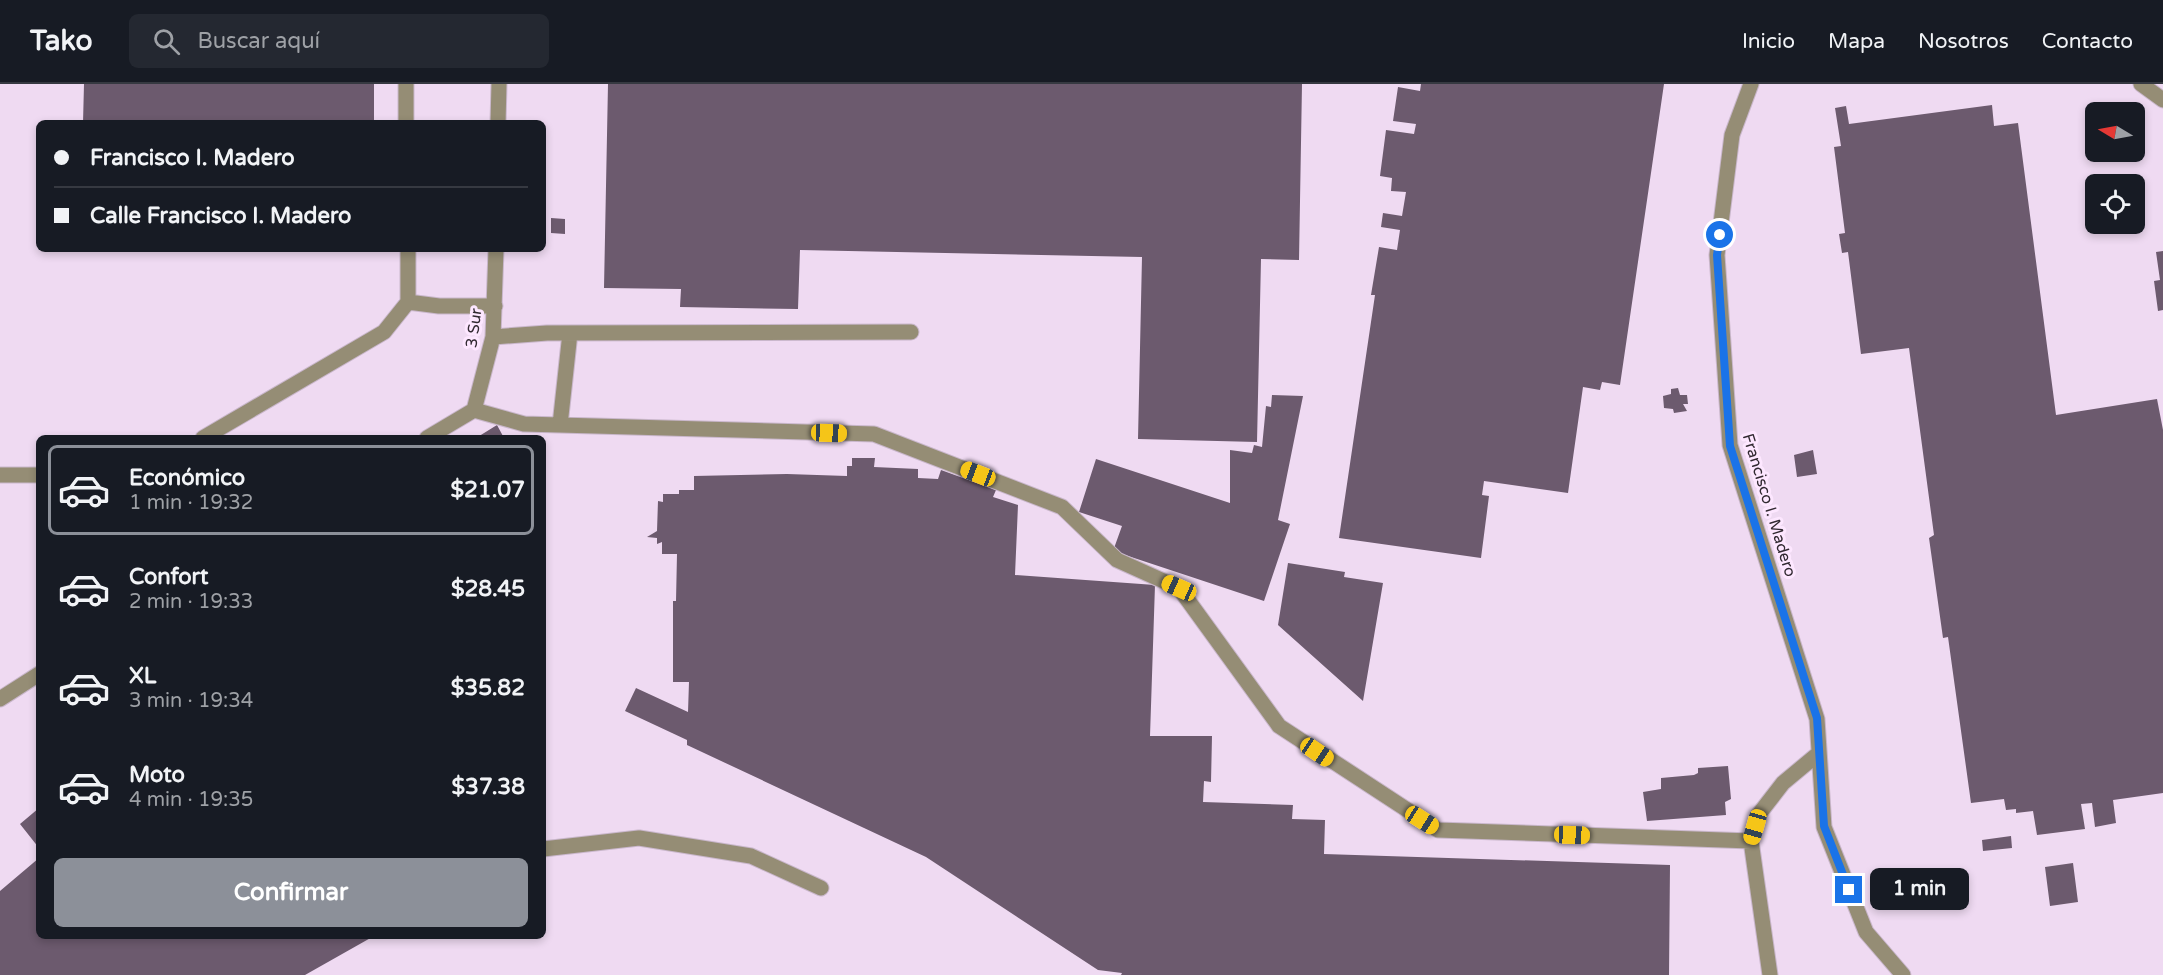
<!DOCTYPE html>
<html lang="es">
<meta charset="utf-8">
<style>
body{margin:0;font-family:"Varela Round",sans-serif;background:#242831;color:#f1f3f6;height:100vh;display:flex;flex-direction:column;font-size:22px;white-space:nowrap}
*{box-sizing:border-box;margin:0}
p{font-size:20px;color:#9ea1a6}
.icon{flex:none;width:33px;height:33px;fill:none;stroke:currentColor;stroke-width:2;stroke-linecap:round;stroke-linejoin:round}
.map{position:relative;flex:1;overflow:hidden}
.details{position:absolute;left:36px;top:351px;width:510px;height:504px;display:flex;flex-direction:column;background:#171b24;border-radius:9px;box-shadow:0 3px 9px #0003}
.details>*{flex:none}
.banner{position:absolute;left:36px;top:36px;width:510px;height:132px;border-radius:9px;box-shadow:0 3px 9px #0003;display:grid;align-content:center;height:132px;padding:0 18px;background:#171b24}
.needle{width:39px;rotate:280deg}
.controls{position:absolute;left:2085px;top:18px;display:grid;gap:12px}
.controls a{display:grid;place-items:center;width:60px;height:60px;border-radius:9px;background:#171b24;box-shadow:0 3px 9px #0003;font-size:30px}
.end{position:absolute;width:27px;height:27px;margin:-14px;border:8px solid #1a73e8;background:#fff;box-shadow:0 0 0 3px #fff}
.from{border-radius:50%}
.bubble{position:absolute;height:42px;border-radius:9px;background:#171b24;box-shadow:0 3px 9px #0003;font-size:20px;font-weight:700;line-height:42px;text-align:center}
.car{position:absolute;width:18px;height:36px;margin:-18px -9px;border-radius:8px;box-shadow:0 0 4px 2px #0007;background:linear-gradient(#f5c518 24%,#345 0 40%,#f5c518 0 76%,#345 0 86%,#f5c518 0)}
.banner b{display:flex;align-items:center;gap:21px;height:57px;font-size:22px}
.banner b+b{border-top:2px solid #363941}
.banner i{width:15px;height:15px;background:#f1f3f6}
ul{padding:10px 0 0;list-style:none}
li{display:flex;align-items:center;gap:18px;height:90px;margin:0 12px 9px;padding:0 6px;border:3px solid transparent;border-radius:9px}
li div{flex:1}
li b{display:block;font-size:22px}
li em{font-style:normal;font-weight:700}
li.active{border-color:#8c9099}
li>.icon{width:54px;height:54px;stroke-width:1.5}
.button{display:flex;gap:12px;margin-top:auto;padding:12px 18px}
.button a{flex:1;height:69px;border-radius:9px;background:#8c9099;color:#fff;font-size:24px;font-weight:700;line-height:69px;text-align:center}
header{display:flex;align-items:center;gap:36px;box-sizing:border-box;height:84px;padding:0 30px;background:#171b24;border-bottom:2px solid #363941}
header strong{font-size:28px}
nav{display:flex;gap:33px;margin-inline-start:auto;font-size:21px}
.search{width:420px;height:54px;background:#242831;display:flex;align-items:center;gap:15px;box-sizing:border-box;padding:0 21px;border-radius:9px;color:#9ea1a6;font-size:22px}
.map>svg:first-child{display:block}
.building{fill:#6c5a6e}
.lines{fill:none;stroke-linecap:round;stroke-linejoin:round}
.minor-casing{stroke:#c9b7cb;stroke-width:17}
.minor{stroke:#958d75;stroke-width:15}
.route{stroke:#1a73e8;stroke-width:8}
.labels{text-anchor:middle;stroke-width:6;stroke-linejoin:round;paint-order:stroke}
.street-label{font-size:16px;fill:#312931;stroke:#fde7ff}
</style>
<header>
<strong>Tako</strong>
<div class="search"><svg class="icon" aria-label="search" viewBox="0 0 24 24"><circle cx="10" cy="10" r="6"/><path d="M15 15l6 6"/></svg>Buscar aquí</div>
<nav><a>Inicio</a><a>Mapa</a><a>Nosotros</a><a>Contacto</a></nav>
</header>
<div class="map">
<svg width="2163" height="891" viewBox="0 0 2163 891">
<rect width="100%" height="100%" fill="#efdaf2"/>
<!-- building -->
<path class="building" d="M84,0H374V39H83Z
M608,0H1302L1299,176L1261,175L1257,358L1138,355L1142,173L800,166L798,225L680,223L681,205L604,204Z
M1421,0H1664L1620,301L1602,298L1600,306L1583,303L1568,409L1484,397L1482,411L1489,412L1481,474L1339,454L1375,211H1371L1379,163L1397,166L1400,146L1381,143L1383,129L1402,132L1406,108L1391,107L1392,94L1380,92L1386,46L1414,50L1416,40L1393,37L1398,3L1420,7Z
M1992,21L1994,42L2018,39L2056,331L2157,315L2163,346V709L2113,716L2116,739L2095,743L2092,719L2081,720L2085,745L2037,751L2033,727L2016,729V725L2006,726L2004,715L1971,719L1948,553L1943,554L1929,454L1934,451L1909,264L1861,270L1848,168L1842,169L1839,150L1845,149L1834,63L1841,62L1835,24L1846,22L1849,40Z
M551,134L565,135V150L551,149Z
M2163,167V226L2158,227L2154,197L2160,196L2156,168Z
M1678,304L1680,311H1687L1688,320H1683L1687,327L1674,329L1673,325L1664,324L1663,312L1671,310V305Z
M1272,311L1303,312L1278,436L1290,440L1264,517L1113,467L1122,442L1079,428L1096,375L1230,419V366L1252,369L1254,361L1262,363L1266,322L1271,323Z
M497,341L504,354H476Z
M1813,366L1817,390L1797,393L1794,371Z
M852,374H875L874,383L918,385V394L938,395L941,386L996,406L993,413L1018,421L1015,491L1155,501L1150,652H1212L1211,698L1204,697L1203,718L1293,721L1292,735L1325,736L1324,770L1670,781L1669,891H1121L1122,889L1098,886L926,773L687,661V656L625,627L636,604L688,628L689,598H673V517H676L677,470H662V458L657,460V454L647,453L657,447L658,417L663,418V410H679V406H694V392L787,390L847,392V382H852Z
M1288,479L1345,488L1344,493L1383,499L1363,617L1278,541Z
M1728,682L1731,715L1725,718L1726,731L1647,737L1643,708L1661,705V694L1694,691L1698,689V684Z
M39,724V764L20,740Z
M2011,752L2012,764L1983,767L1982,756Z
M39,774V852H374L305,891H0V807Z
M2073,779L2078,818L2050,822L2045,783Z"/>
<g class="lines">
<!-- minor casing -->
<g class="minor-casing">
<path id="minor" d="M406,0V39
M1751,0L1732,51L1717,171L1730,361L1817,635L1824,743L1866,848L1903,891
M2141,0L2163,16
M498,39L499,0
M408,165V218
M493,253L547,249L911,248
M474,326L524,340L874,350L1062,423L1117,476L1179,504L1279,642L1438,746L1751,757
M474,326L493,253L496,165
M560,341L570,249
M203,354L384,248L408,218L439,222H495
M427,354L474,326
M0,391H39
M0,615L39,590
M543,765L639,754L751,772L821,804
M1770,891L1751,757L1759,730L1783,699L1819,669"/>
</g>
<!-- minor -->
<use href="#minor" class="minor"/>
</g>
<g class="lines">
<!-- route -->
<path class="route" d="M1720,151L1717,171L1730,362L1817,634L1824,742L1849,806"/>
</g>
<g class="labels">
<!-- street labels -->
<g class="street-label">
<text transform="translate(473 244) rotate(-82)" y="6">3 Sur</text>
<text transform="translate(1770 421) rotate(73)" y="6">Francisco I. Madero</text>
</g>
</g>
</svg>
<div class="controls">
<a><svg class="needle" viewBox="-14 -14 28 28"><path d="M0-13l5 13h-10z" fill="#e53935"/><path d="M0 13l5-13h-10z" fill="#9ea1a6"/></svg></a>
<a><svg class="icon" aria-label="locate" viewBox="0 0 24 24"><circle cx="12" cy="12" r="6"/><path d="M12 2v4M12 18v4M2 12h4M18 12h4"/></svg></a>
</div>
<i class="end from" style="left:1720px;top:151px"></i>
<i class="end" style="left:1849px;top:806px"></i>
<div class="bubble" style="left:1870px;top:784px;width:99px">1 min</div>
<i class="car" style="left:829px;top:349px;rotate:92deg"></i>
<i class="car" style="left:978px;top:390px;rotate:291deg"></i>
<i class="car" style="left:1179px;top:504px;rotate:294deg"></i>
<i class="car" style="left:1317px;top:668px;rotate:124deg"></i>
<i class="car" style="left:1422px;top:736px;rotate:122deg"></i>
<i class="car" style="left:1755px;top:743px;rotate:196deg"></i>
<i class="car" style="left:1572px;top:751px;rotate:92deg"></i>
<div class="banner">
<b><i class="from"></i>Francisco I. Madero</b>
<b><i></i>Calle Francisco I. Madero</b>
</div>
<section class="details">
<ul>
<li class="active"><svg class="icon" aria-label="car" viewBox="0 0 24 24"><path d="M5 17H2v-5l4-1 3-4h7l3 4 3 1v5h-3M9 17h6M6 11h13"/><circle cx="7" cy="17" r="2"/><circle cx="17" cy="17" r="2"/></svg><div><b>Económico</b><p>1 min · 19:32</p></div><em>$21.07</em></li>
<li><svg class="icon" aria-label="car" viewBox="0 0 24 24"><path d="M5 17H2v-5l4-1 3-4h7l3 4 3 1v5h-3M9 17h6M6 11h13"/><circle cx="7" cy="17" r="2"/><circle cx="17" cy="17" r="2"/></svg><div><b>Confort</b><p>2 min · 19:33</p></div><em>$28.45</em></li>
<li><svg class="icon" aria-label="car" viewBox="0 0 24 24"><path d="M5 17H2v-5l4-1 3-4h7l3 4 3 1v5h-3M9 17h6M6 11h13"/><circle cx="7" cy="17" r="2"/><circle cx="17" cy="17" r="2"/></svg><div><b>XL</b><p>3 min · 19:34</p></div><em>$35.82</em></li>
<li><svg class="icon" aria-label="car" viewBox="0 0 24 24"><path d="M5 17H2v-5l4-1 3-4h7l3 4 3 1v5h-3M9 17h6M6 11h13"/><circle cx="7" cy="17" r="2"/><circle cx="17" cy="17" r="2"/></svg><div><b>Moto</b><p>4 min · 19:35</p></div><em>$37.38</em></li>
</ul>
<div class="button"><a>Confirmar</a></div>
</section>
</div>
